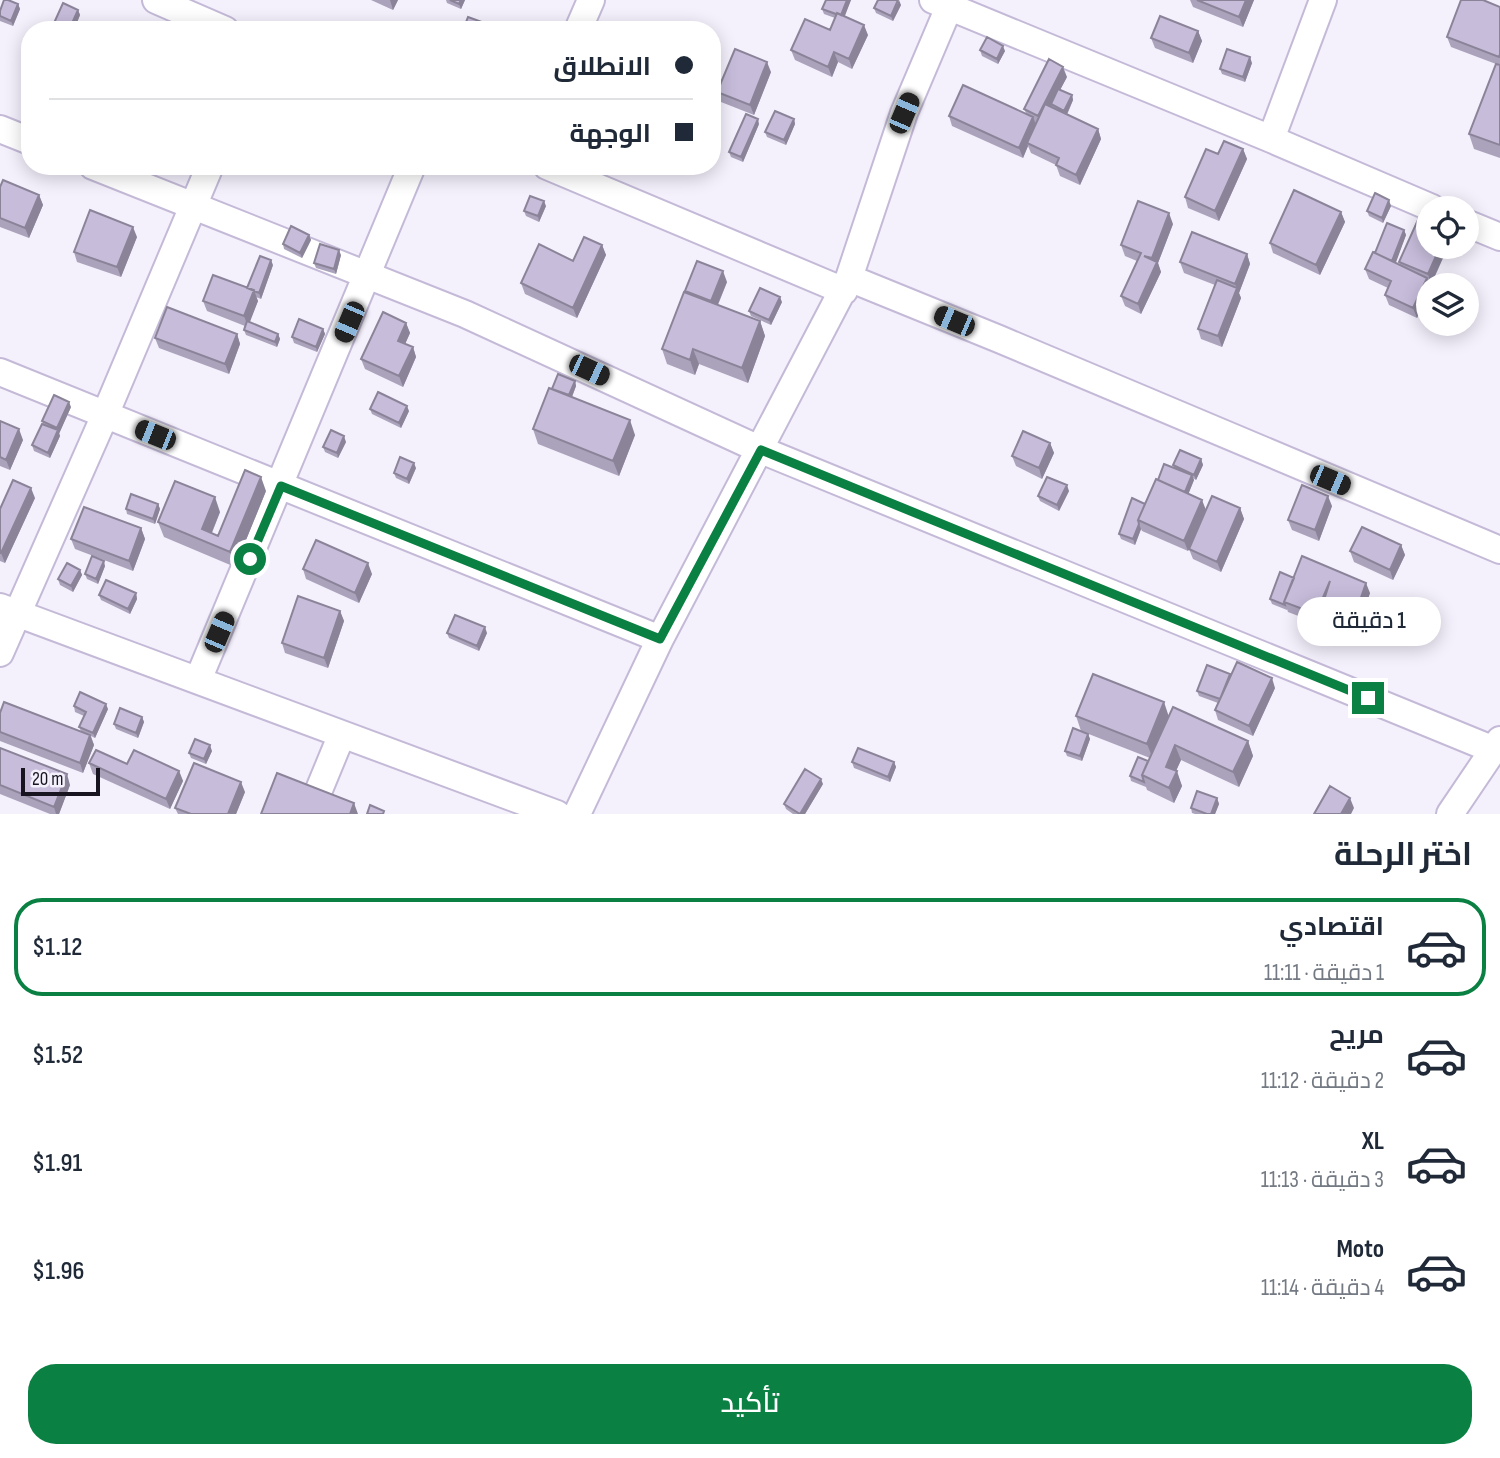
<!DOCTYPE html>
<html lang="ar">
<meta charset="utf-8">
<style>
body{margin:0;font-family:"Sofia Sans Condensed",Cairo,sans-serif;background:#f2f2f3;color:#1f2937;direction:rtl;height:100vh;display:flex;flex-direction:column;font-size:26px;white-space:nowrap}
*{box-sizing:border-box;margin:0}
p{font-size:23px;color:#747a83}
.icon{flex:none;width:38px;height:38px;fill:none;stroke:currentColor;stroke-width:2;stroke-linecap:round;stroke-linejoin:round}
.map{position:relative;height:814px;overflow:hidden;direction:ltr}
.sheet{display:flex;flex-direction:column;background:#fff;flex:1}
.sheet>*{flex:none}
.hud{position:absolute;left:21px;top:21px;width:700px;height:154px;border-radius:28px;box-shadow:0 4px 18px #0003;direction:rtl;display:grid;align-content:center;height:154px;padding:0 28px;background:#fff}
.tools{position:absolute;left:1416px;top:196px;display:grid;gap:14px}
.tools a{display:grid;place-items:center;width:63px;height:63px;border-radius:50%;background:#fff;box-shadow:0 4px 18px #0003;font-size:35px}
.scale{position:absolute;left:21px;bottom:18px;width:79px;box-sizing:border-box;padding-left:7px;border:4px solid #191520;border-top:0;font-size:19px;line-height:24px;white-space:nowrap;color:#191520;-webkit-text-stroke:5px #f4f0fc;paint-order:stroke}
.end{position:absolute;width:32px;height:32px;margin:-16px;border:9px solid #0b8043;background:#fff;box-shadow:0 0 0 4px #fff}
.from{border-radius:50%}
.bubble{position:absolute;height:49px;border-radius:24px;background:#fff;box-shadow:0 4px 18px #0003;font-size:23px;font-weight:600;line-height:49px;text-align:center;direction:rtl}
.car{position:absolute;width:21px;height:42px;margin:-21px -10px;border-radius:9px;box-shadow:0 0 5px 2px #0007;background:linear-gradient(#222 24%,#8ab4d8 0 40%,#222 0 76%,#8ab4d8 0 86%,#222 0)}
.hud b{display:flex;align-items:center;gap:24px;height:66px;font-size:26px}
.hud b+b{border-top:2px solid #e0e1e3}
.hud i{width:18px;height:18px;background:#1f2937}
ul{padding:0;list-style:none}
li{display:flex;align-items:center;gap:21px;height:98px;margin:0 14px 10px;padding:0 14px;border:4px solid transparent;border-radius:28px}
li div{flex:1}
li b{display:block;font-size:26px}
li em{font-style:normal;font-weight:600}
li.current{border-color:#0b8043}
li>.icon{width:63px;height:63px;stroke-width:1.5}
h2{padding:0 28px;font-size:32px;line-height:84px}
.action{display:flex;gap:14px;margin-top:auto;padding:14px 28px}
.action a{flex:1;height:80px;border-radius:28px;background:#0b8043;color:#fff;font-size:28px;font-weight:600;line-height:80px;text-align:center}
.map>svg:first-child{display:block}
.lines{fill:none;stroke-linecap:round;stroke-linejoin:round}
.street-casing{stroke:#c4bad8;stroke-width:30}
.street{stroke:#fff;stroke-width:26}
.wall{fill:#aba3bc}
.shaded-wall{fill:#8b8499}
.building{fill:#c7bddb;stroke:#8b8499;stroke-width:2}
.route{stroke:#0b8043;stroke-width:9}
</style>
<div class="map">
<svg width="1500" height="814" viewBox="0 0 1500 814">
<rect width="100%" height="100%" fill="#f4f0fc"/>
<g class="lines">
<!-- street casing -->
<g class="street-casing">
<path id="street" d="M156,0L225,30
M933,0L1271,139L1432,208
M952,0L904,113L849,278L999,339L1500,550
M578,30L591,0
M0,129L30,141
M1271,139L1323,0
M93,166L465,314L761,450L1494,750
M547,166L844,291
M1466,223L1500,237
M0,372L660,639
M0,607L557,814
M0,653L105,415L210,166
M198,680L412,166
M309,814L342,734
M577,814L660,639L849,278
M1450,814L1500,740"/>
</g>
<!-- street -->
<use href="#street" class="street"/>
</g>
<!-- wall -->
<path class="wall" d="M371,0H398L393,10Z
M446,0H465L461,9L447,3Z
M826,0H851L844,16L868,35L852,69L838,62L832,77L795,60L791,50L830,30L835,18L824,14L822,9Z
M1190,0H1254L1243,27L1193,7Z
M18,4L20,9L13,26L0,21V11Z
M901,5L893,21L876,13L874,8Z
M1500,7V158L1474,149L1469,134L1496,64L1451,47L1447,37Z
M78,10L80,15L74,30H59L56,28L54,23Z
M1198,31L1202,41L1193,63L1155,48L1151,38Z
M980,50L1005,51L998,64L982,56Z
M1252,63L1245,82L1222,74L1220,69Z
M771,72L754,115L721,102L717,92Z
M30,76V103L27,102L24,92Z
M1067,77L1060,90L1072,95L1073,100L1067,115L1098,129L1101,139L1080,185L1060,176L1056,165L1031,153L1028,146L1023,158L952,126L949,116L1026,113L1024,109Z
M794,119L795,124L786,145L767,137L765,132Z
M759,124L743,162L731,157L729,152Z
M1243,149L1247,159L1219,221L1188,208L1185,197L1218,154Z
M0,187L39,195L43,205L29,238L0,227Z
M546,206L539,222L526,216L524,211Z
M1391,206L1383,223L1369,216L1367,211Z
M1341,212L1345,222L1320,275L1273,253L1270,243Z
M1421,213L1431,285L1429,284L1430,285H1428V295L1417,318L1389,305L1385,295L1388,288L1369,279L1365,269L1375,253L1404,230L1406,235L1395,263L1400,265L1399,262Z
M1173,224L1158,263L1161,272L1141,314L1125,306L1121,296L1137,261L1125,256L1121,245Z
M309,235L311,240L302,258L284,249L283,244Z
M137,237L121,277L77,262L74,252Z
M602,245L606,255L577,318L525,294L521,283L573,261Z
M1247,254L1250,264L1239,293L1241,298L1222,347L1201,339L1198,329L1215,285L1184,273L1180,262Z
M341,255L336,274L316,268L314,263Z
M273,265L261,299L256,297L258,301L249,322L278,334L280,339L277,347L246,335L244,330L245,326L207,311L203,301L247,288Z
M727,282L718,305L760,321L765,336L748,383L699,364L695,375L667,364L662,349L686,293L685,291Z
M782,302L771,325L751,316L749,311Z
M406,323L410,333L405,344L413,347L416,357L403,387L365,369L361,359Z
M323,329L325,334L317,352L294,343L292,337Z
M237,334L240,344L229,374L159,348L155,338Z
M575,381L576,386L572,397L635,435L619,476L538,444L533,429L552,389Z
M71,407L59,433L60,436L50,458L34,451L32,445L43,424L42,421Z
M370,409L409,411L401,428L372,414Z
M0,421L23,440L10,470L0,466Z
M346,442L338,458L325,452L323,447Z
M1050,443L1054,453L1042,479L1016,466L1012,456Z
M1201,459L1203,465L1196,480L1193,478L1194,480L1188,494L1206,510L1240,508L1244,519L1221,572L1193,559L1189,549L1199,526L1188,551L1142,531L1141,529L1135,545L1121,539L1119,534L1145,504L1158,480L1174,468L1173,465Z
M416,468L409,484L396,478L394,473Z
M266,491L235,567L164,537L158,522L220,512L212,533L218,536Z
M1069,491L1059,511L1040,501L1038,496Z
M35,498L5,563L0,561V509Z
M158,504L160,509L155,524L127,514L126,509Z
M1332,506L1319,541L1292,530L1288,520Z
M141,528L145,539L133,571L75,549L71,539Z
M1401,545L1405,555L1393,580L1354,562L1350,551Z
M105,566L98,584L87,579L85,574Z
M303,569L372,574L359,603L306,579Z
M80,570L82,575L73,592L60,585L58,579Z
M1294,578L1370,593L1360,622L1345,617L1346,620L1339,637L1321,630L1319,624L1288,612L1287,609V610L1272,604L1270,599Z
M136,593L137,599L130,614L101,600L99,595Z
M340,611L344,621L328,668L285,653L282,643Z
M447,633H487L479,651L449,638Z
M1230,674L1275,688L1253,736L1218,720L1215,710L1218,703L1199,696L1197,691Z
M74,706L108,709L95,738L91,736L94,745L83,773L0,741V713L81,731L79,727L84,716L75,712Z
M1076,716H1169L1248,741L1253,756L1239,787L1181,760L1176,771L1182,786L1174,803L1147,790L1146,787L1131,781L1130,776L1148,761L1150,758L1081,731Z
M142,717L144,722L138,738L116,729L114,724Z
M1088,734L1090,739L1082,761L1067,756L1065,751Z
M0,748L70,785L59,814H50L0,794Z
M212,751L206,764L191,758L189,753Z
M852,762H894L896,767L890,782L854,768Z
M89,763L127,764L179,771L183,781L170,809L93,774Z
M823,784L805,814H793L786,809L784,804Z
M245,792L236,814H178L175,808Z
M1217,798L1219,804L1215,814H1195L1192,813L1191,808Z"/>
<!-- shaded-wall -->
<path class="shaded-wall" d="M390,0H398L393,10Z
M461,0H465L461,9L459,4Z
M847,0H851L843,21L841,16Z
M899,0L901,5L893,21L891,16Z
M1246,0H1254L1243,27L1239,17Z
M18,4L20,9L13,26L11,21Z
M78,10L80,15L74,30H69Z
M864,25L868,35L852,69L849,59Z
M1198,31L1202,41L1193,63L1189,53Z
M1003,46L1005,51L998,64L997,59Z
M834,52L838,62L832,77L828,67Z
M1250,57L1252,63L1245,82L1243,77Z
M767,62L771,72L754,115L750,105Z
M1063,67L1067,77L1052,105L1051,104L1052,107L1041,126L1038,116Z
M1072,95L1073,100L1066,116L1064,111Z
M1033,117L1037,127L1027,143L1028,146L1023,158L1019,148Z
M758,119L759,124L743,162L741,157Z
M794,119L795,124L786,145L784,140Z
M1098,129L1101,139L1080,185L1076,175Z
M1243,149L1247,159L1219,221L1215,211Z
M39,195L43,205L29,238L25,228Z
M1389,200L1391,206L1383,223L1382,218Z
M544,201L546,206L539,222L538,216Z
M1341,212L1345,222L1320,275L1316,265Z
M1169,213L1173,224L1158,263L1161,272L1141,314L1138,304L1155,266L1152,258Z
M133,227L137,237L121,277L117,267Z
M1404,230L1406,235L1394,268L1392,262Z
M309,235L311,240L302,258L300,253Z
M602,245L606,255L577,318L573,308Z
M1440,247H1448L1431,285L1428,274Z
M339,250L341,255L336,274L334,269Z
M1247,254L1250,264L1239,293L1241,298L1222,347L1218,336L1237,289L1235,284Z
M271,260L273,265L261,299L259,293Z
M723,271L727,282L715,311L711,301Z
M1427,278L1430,285H1428V295L1417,318L1413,308Z
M254,290L258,301L248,327L244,316Z
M780,297L782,302L771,325L769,320Z
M760,321L765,336L748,383L742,368Z
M406,323L410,333L402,351L398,341Z
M323,329L325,334L317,352L316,347Z
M237,334L240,344L229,374L225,364Z
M278,334L280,339L277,347L275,342Z
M413,347L416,357L403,387L399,376Z
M693,349L699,364L695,375L690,360Z
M575,381L576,386L568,407L566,402Z
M69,402L71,407L59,434L57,428Z
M407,406L409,411L401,428L399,423Z
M630,420L635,435L619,476L613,461Z
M19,429L23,440L10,470L6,460Z
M58,430L60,436L50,458L48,453Z
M344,436L346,442L338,458L337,453Z
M1050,443L1054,453L1042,479L1039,468Z
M1201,459L1203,465L1196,480L1194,475Z
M414,463L416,468L409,484L407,479Z
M1192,475L1194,480L1186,500L1184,495Z
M261,477L266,491L235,567L230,552Z
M1067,485L1069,491L1059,511L1057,505Z
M31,488L35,498L5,563L1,553Z
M1328,496L1332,506L1319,541L1315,530Z
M215,497L220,512L207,544L202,529Z
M1202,500L1206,510L1188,551L1184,541Z
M158,504L160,509L155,524L153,519Z
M1240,508L1244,519L1221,572L1217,562Z
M1139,524L1141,529L1135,545L1133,539Z
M141,528L145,539L133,571L129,561Z
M1401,545L1405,555L1393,580L1390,570Z
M104,561L105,566L98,584L96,579Z
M368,563L372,574L359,603L355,593Z
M80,570L82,575L73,592L71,586Z
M1330,581L1324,600L1327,608L1320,625L1316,614Z
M1366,583L1370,593L1360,622L1356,612Z
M136,593L137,599L130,614L128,609Z
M340,611L344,621L328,668L324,658Z
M1345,615L1346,620L1339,637L1337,632Z
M485,627L487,633L479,651L477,646Z
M1272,678L1275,688L1253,736L1249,726Z
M1164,702L1169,717L1153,759L1147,744Z
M106,704L108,709L95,738L93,733Z
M142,717L144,722L138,738L136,733Z
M1088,734L1090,739L1082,761L1080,756Z
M90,735L94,745L83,773L80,763Z
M1248,741L1253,756L1239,787L1233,772Z
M210,745L212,751L206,764L204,759Z
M1175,745L1181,760L1171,782L1166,767Z
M894,762L896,767L890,782L888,777Z
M179,771L183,781L170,809L166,799Z
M1177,771L1182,786L1174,803L1169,788Z
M67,774L70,785L59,814H56L54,807Z
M821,779L823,784L805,814H800Z
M241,782L245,792L236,814H228Z
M1217,798L1219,804L1215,814H1211Z
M1350,798L1354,808L1351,814H1341Z
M354,803L358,814H350Z"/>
<!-- building -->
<path class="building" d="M4,0H8L18,4L11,21L0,16V11Z
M450,0H461L459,4Z
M826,0H847L841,15L837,13L836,14L822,9Z
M878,0H898L891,16L874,8Z
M1197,0H1246L1239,17Z
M1461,0H1483L1500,7V54L1499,57L1447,37Z
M63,3L78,10L69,30L54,23Z
M837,13L864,25L849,59L834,52L828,67L791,50L805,19L830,30Z
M1160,16L1198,31L1189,53L1151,38Z
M468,17L482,22L479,30H463Z
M987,37L1003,46L997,59L980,50Z
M735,49L767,62L750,105L717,92Z
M1227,49L1250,57L1243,77L1220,69Z
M1049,59L1063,67L1038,116L1024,109Z
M1496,64L1500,65V145L1469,134Z
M30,76V94L24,92Z
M963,85L1033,117L1019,148L949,116Z
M1058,89L1072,95L1064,111L1051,104Z
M1045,104L1098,129L1076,175L1056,165L1059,158L1027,143Z
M775,111L794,119L784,140L765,132Z
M746,114L758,119L741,157L729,152Z
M1224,141L1243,149L1215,211L1185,197L1206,149L1218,154Z
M3,180L39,195L25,228L0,218V187Z
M1294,190L1341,212L1316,265L1270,243Z
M1375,193L1389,200L1382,218L1367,211Z
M530,196L544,201L538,216L524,211Z
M1138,201L1169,213L1152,258L1144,256L1157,262L1138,304L1121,296L1141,253L1121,245Z
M90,210L133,227L117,267L74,252Z
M1421,213L1428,216V247H1440L1428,274L1399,262Z
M1387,223L1404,230L1392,261L1375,253Z
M291,226L309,235L300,253L283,244Z
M1192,232L1247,254L1235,284L1180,262Z
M584,237L602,245L573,308L521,283L539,244L573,261Z
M320,244L339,250L334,269L314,263Z
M1373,252L1427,278L1413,308L1385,295L1391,281L1365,269Z
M260,256L271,260L259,293L247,288Z
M697,261L723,271L711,301L685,291Z
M213,275L254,290L244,316L203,301Z
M1217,280L1237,288L1218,336L1198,329Z
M760,288L780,297L769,320L749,311Z
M684,292L760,321L742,368L693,349L690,360L662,349Z
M167,307L237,334L225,364L155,338Z
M383,312L406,323L398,341L413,347L399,376L361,359Z
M299,319L323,329L316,347L292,337Z
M247,321L278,334L275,342L244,330Z
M558,374L575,381L569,395L552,389Z
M549,388L630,420L613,461L533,429Z
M378,392L407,406L399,423L370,409Z
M54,395L69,402L57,428L42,421Z
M0,421L19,429L6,460L0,457Z
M42,424L58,430L48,453L32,445Z
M331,430L344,436L337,453L323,447Z
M1023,431L1050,443L1039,468L1012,456Z
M1180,450L1201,459L1194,475L1173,465Z
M400,457L414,463L407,479L394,473Z
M1164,464L1192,475L1185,492L1158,480Z
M245,470L261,477L230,552L158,522L175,481L215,497L202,529L218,536Z
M1047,477L1067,485L1057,505L1038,496Z
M1156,479L1202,500L1184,541L1138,520Z
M13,480L31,488L1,553H0V509Z
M1302,485L1328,496L1315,530L1288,520Z
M131,494L158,504L153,519L126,509Z
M1212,496L1240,508L1217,562L1189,549Z
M1132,498L1145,504L1138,520L1139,524L1133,539L1119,534Z
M84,507L141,528L129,561L71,539Z
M1362,527L1401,545L1390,570L1350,551Z
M316,540L368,563L355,593L303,569Z
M92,556L104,561L96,579L85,574Z
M1302,556L1366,583L1356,612L1324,600L1330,581L1316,614L1284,602Z
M67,563L80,570L71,586L58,579Z
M1280,572L1294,578L1284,602L1285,605L1270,599Z
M106,580L136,593L128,609L99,595Z
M298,596L340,611L324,658L282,643Z
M1327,607L1345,615L1337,632L1319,624Z
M455,615L485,627L477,646L447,633Z
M1237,662L1272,678L1249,726L1215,710Z
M1207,665L1230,674L1220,699L1197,691Z
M1093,674L1164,702L1147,744L1076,716Z
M80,692L106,704L93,733L79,727L86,712L74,706Z
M4,702L90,735L80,763L0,732V713Z
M1173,707L1248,741L1233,772L1175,745L1166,767L1177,771L1169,788L1142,775Z
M120,708L142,717L136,733L114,724Z
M1073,728L1088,734L1080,756L1065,751Z
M195,739L210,745L204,759L189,753Z
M0,748L67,774L54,807L0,785Z
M858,748L894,762L888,777L852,762Z
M96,750L127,764L134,750L179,771L166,799L89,763Z
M1138,757L1148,761L1142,775L1144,782L1130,776Z
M194,763L241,782L228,814H191L175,808Z
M805,769L821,779L800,814L784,804Z
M277,773L354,803L350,814H261Z
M1330,786L1350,798L1341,814H1314Z
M1197,791L1217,798L1211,814H1207L1191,808Z
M370,805L384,811L383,814H367Z"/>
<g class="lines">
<!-- route -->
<path class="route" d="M250,559L281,486L660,639L761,450L1368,698"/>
</g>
</svg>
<div class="tools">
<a><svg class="icon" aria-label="locate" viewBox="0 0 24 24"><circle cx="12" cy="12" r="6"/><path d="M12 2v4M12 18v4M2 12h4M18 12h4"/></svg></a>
<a><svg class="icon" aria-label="layers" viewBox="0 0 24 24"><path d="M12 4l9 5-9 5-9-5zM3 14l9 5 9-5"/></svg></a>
</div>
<div class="scale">20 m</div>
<i class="end from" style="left:250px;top:559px"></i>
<i class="end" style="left:1368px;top:698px"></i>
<div class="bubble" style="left:1297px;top:597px;width:144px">1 دقيقة</div>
<i class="car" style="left:904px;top:113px;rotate:23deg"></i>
<i class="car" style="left:954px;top:321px;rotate:293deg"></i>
<i class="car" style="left:349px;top:322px;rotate:203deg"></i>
<i class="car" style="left:589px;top:370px;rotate:115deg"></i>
<i class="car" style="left:155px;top:435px;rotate:292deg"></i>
<i class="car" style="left:1330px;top:480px;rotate:113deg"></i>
<i class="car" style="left:219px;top:632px;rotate:23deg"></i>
<div class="hud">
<b><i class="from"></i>الانطلاق</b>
<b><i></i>الوجهة</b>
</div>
</div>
<section class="sheet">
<h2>اختر الرحلة</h2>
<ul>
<li class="current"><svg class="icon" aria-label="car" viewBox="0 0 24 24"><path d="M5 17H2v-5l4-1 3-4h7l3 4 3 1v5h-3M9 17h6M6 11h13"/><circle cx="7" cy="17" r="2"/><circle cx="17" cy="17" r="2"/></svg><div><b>اقتصادي</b><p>1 دقيقة · 11:11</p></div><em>$1.12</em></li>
<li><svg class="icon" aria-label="car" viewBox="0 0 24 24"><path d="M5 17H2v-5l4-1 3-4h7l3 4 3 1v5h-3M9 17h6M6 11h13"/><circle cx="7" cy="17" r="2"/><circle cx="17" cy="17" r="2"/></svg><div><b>مريح</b><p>2 دقيقة · 11:12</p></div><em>$1.52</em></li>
<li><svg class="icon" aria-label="car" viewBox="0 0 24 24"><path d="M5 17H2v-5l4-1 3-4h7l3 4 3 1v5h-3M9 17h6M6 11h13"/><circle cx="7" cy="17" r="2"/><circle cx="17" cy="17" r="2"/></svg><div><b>XL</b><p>3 دقيقة · 11:13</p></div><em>$1.91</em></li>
<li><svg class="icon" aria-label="car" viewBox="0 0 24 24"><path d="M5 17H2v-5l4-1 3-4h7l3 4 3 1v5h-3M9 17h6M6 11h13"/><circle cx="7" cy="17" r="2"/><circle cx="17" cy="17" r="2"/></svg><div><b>Moto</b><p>4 دقيقة · 11:14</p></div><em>$1.96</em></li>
</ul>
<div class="action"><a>تأكيد</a></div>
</section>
